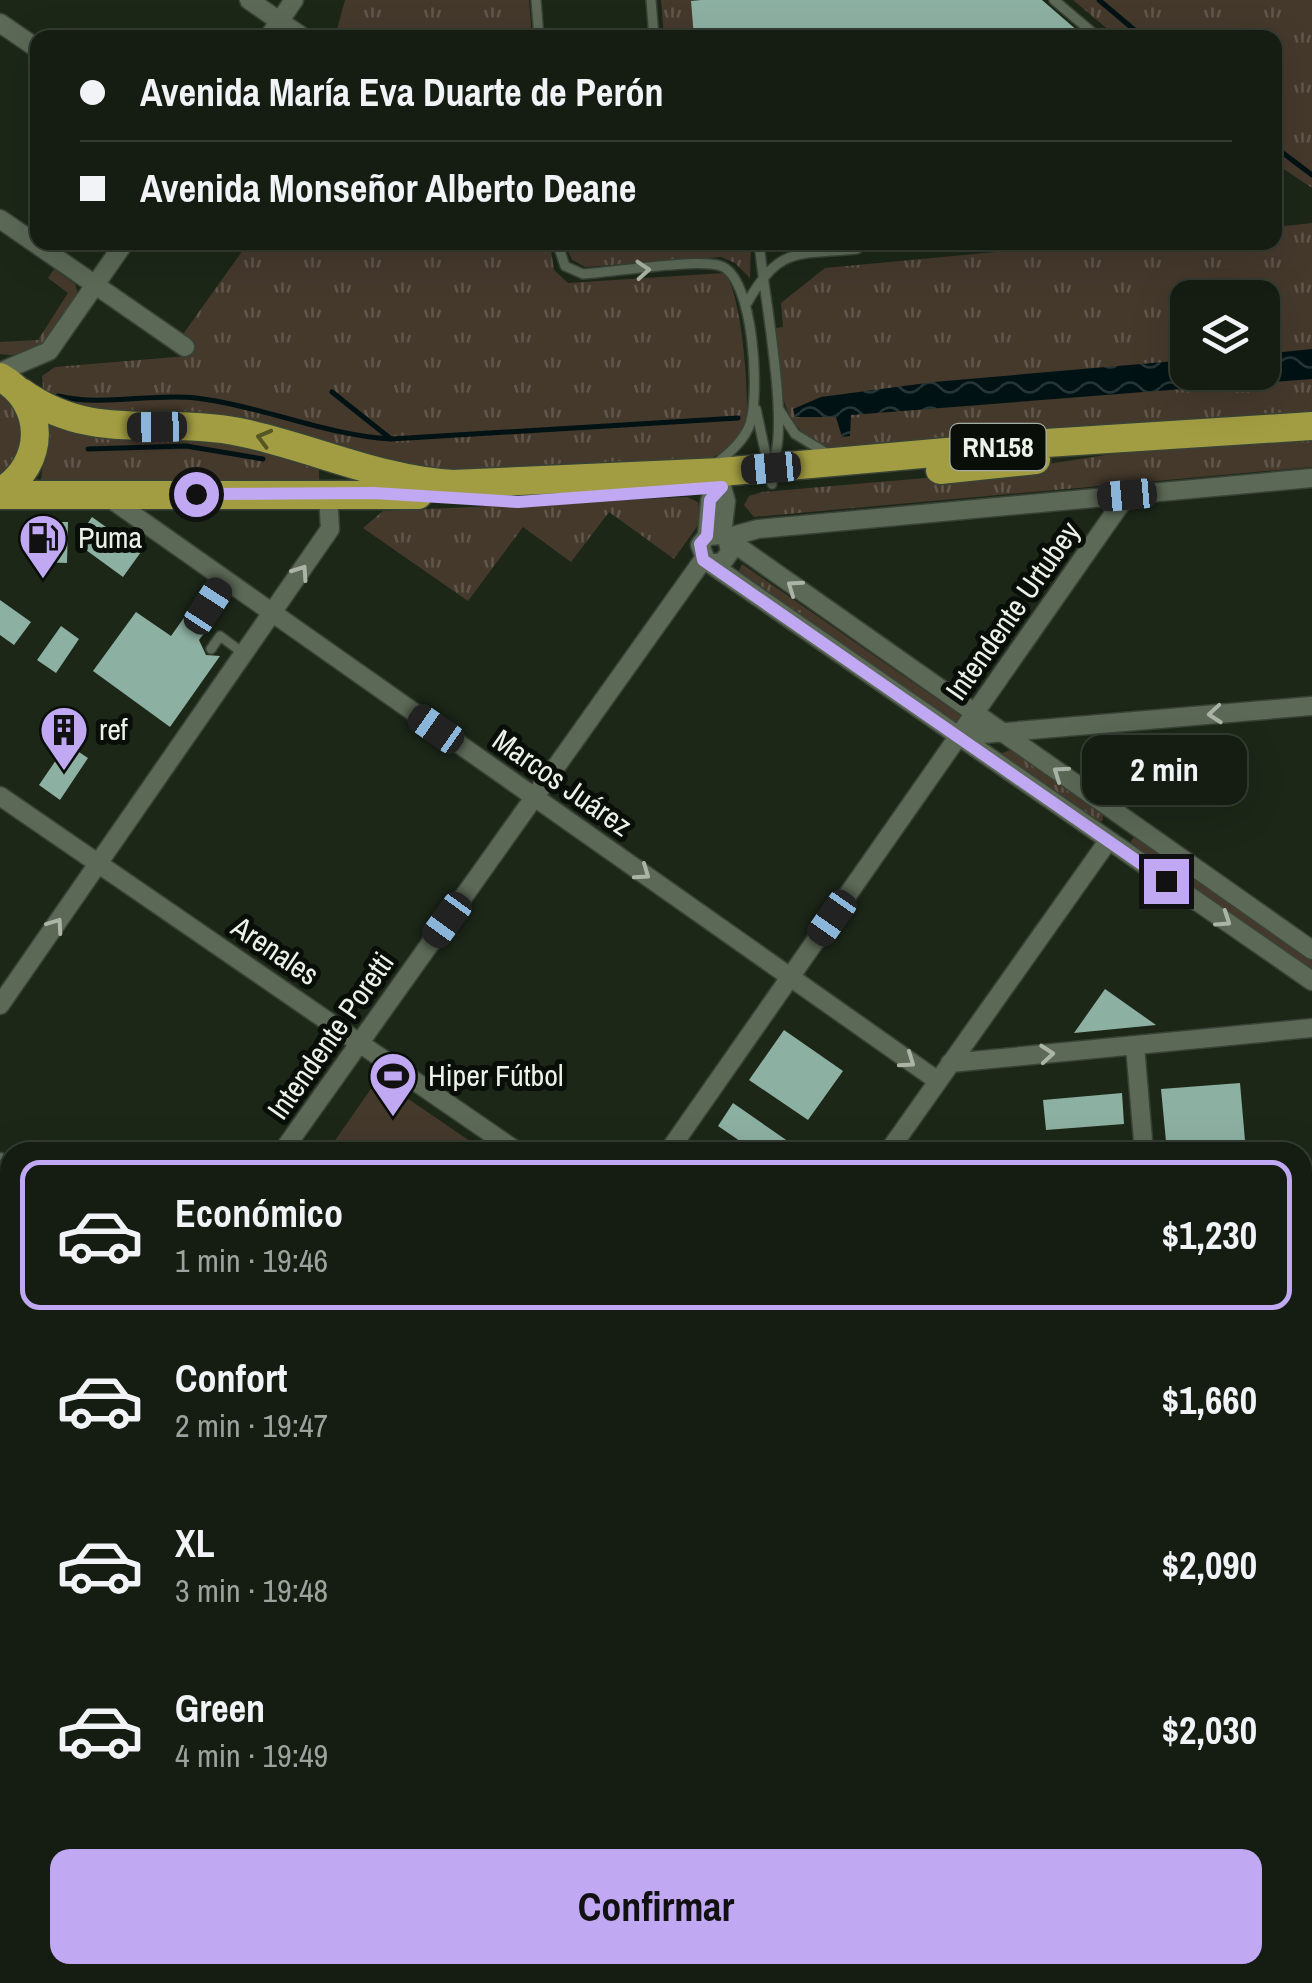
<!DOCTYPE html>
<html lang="es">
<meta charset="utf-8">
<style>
body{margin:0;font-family:"Archivo Narrow",sans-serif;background:#1e261b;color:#f1f3f6;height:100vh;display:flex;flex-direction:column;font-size:38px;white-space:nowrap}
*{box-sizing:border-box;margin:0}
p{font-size:32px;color:#9da29f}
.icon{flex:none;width:55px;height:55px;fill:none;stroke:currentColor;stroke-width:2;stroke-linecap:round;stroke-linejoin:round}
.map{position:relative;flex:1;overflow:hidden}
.details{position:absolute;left:0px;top:1142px;width:1312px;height:842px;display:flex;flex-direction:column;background:#151d12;border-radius:30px 30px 0 0;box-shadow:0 10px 40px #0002,0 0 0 2px #343b32}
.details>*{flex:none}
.top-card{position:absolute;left:30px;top:30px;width:1252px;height:220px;border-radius:20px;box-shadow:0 10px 40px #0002,0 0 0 2px #343b32;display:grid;align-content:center;height:220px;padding:0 50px;background:#151d12}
.tools{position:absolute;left:1170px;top:280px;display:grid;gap:20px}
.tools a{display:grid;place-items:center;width:110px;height:110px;border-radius:20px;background:#151d12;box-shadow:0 10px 40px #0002,0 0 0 2px #343b32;font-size:50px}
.end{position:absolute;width:45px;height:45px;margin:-22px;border:12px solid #c0a8f3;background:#111;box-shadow:0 0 0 5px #111}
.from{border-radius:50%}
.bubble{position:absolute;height:70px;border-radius:20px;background:#151d12;box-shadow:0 10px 40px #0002,0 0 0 2px #343b32;font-size:32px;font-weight:700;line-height:70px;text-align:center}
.car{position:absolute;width:30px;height:60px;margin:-30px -15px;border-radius:12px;box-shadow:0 0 8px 2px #0007;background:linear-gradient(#222 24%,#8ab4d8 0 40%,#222 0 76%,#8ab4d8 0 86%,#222 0)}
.top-card b{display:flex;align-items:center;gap:35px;height:95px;font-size:38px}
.top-card b+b{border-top:2px solid #343b32}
.top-card i{width:25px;height:25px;background:#f1f3f6}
ul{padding:18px 0 0;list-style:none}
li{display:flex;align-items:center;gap:30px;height:150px;margin:0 20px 15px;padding:0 30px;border:5px solid transparent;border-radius:20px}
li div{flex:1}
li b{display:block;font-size:38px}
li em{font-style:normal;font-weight:700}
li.current{border-color:#c0a8f3}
li>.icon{width:90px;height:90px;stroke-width:1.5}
.primary-button{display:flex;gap:20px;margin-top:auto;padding:20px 50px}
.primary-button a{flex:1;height:115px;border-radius:20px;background:#c0a8f3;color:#111;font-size:40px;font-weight:700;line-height:115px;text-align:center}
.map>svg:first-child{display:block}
.grass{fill:url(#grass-tufts);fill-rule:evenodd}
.green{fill:#45392c}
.water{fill:url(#water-waves)}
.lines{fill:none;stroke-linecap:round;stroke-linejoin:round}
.stream{stroke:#011214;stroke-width:5}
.building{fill:#8cb0a2}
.service-casing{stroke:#384236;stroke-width:12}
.minor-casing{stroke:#384236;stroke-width:21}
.trunk-casing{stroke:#384236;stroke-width:31}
.service{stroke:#5c6957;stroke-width:9}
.minor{stroke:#5c6957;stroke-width:18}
.trunk{stroke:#a29d42;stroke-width:28}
.oneway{stroke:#abb4a7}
.oneway2{stroke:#565625}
.route{stroke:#c0a8f3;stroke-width:12}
.labels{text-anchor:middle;stroke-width:10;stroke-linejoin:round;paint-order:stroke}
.shield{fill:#090e08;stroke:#a7aea5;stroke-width:2.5}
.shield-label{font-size:28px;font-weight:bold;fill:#ebf2e8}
.poi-label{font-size:30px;fill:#ebf2e8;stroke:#090e08;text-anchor:start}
.street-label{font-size:30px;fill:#ebf2e8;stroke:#090e08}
</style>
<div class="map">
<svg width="1312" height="1983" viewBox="0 0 1312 1983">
<defs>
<pattern id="grass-tufts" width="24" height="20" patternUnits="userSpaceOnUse" patternTransform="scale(2.5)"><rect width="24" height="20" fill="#45392c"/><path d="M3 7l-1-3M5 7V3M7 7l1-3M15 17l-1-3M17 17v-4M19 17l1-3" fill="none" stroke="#60564b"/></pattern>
<pattern id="water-waves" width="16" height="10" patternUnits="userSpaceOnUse" patternTransform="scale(2.5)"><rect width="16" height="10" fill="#011214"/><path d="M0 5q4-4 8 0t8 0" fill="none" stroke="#263536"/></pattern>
</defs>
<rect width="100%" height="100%" fill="#1c2718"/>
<!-- grass -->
<path class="grass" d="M345,0H529L532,37H335Z
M661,0H701L691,1L694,37H664Z
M1073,0H1312V188L1275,163V38L1117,37Z
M1312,223V418L837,450C773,430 782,385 776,328L783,327L781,303L825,268L1092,243L1275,242V227ZM1188,298H1262V372H1188Z
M654,242L751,243L750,278L735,263L721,257L585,267L572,260L568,251Z
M248,243H550L554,270L568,283L724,273C741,288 750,396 746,420C742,441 721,455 702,462L477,477L81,412L43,389L42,376L55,367L187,356L194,346L181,337Z
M54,269L75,284L79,297C59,325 40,361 0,354V342L38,340L68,293L48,278Z
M0,383L10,391L28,444L0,482Z
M48,422L196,434L319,463V480L311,481L41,480Z
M1312,434V467L754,517L744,505L749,496L762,492L996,472L1131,451Z
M687,497L698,502L701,521L674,559L609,512L571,562L523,527L468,601L363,528L383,511Z
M742,564L960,715L961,719L955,723L749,578L739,571Z
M1010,750L1103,815V820L1098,823L1000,754Z
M1134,837L1312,961V972L1129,844Z
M938,1975H1225L1226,1983H937Z"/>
<!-- green -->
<path class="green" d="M382,1081L486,1152H327L375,1083Z"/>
<!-- water -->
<path class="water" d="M1312,349V379L851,415L850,436L842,437L836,417H795L793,409L821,397L934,382L1187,360L1188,372H1262L1263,354Z
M1303,1816H1312V1983H1240L1239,1975H1302Z"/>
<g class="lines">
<!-- stream -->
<path class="stream" d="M1099,0L1144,38
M1275,147L1312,175
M332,392L391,439
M58,396C103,407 150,393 196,398C262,406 324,435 391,439L738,418
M88,449L186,446L263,459"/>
</g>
<!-- building -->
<path class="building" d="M701,0H1042L1086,38H694L691,1Z
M92,517L141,552L123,577L75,542Z
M37,522H68L67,563L36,562Z
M198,598L203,612L219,613L199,640L206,655L220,656L170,727L93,671L136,612L171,636Z
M0,600L31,622L14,645L0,635Z
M61,626L79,639L56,673L37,660Z
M67,744L88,758L60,800L39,785Z
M1105,989L1156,1025L1074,1033Z
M784,1030L843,1071L808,1120L749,1080Z
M1240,1083L1246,1152H1167L1161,1089Z
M1122,1093L1124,1124L1046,1130L1043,1100Z
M733,1103L792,1144L786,1152H756L718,1126Z"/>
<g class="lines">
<!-- service casing -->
<g class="service-casing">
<path id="service" d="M536,0L539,38
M651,0L654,38
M1054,0L1099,38
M557,242L565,266L583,274C612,272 698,258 721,266C754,278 760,394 750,424C744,441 729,453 716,464
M759,242C763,290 790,425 773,462
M747,303C779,246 796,255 857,249L862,242
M778,408L795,434L828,454
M756,409L772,484
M208,606L224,581
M211,649L220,636L243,653"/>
</g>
<!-- minor casing -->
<g class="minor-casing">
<path id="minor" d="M249,0L304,38
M0,23L38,49
M268,38L294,0
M0,219L185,347
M0,372L49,351L125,242
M108,497L938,1081
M722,535L726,501L722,487
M707,536L710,500L722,487
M725,538L758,529L1312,478
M728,542L730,552L722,563H707L700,545L707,536L722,535L1312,950
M712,565L1312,981
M959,736L1312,706
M0,796L518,1152
M0,1005L330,529L328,493
M1135,1046L1144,1152
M950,1063L1312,1028
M282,1152L703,560
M668,1152L1127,495
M888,1152L1108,841
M0,1162L10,1169
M1302,1275H1312
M1302,1515H1312
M0,1558L10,1544
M1302,1776L1312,1775
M0,1901L10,1908
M106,1975L117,1983
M631,1975L642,1983
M444,1983L449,1975
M794,1983L799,1975"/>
</g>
<!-- trunk casing -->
<g class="trunk-casing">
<path id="trunk" d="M0,377C47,403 46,465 0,492
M21,392C95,445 162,415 244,433C314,448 380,480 453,484L721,472L1046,443L1312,426
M940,470L1036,460
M0,495H418"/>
</g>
<!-- service -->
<use href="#service" class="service"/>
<!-- minor -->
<use href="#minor" class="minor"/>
<!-- trunk -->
<use href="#trunk" class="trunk"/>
</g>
<!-- one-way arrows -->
<defs><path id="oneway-chevron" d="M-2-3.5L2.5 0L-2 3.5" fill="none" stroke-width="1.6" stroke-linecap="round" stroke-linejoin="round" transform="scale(2.5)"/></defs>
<g class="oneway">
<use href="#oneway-chevron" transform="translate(643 270) rotate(-4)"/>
<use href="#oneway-chevron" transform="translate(301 572) rotate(-56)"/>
<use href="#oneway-chevron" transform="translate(794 587) rotate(-145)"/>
<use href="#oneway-chevron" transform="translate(1215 714) rotate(175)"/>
<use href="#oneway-chevron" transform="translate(1060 773) rotate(-145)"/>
<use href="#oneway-chevron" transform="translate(643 873) rotate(35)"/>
<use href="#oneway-chevron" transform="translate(1224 920) rotate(34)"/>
<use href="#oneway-chevron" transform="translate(56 925) rotate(-55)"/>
<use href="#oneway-chevron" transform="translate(1047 1054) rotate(-5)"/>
<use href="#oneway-chevron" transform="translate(908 1061) rotate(35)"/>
</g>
<use class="oneway2" href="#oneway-chevron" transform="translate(264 438) rotate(-165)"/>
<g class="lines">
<!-- route -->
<path class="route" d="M196,494L374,493L518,502L722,487L710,500L707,536L700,544L703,560L1166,881"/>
</g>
<!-- icons -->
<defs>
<g id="fuel-pin" transform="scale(2.5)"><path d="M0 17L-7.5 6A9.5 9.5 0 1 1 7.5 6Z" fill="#c0a8f3" stroke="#090e08"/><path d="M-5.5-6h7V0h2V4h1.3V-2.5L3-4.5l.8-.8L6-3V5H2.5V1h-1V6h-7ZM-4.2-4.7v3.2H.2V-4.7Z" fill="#111"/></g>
<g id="building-pin" transform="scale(2.5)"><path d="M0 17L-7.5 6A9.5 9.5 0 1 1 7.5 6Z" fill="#c0a8f3" stroke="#090e08"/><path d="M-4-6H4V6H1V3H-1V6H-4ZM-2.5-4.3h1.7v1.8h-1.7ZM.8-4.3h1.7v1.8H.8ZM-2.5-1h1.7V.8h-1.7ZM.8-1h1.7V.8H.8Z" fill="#111"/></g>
<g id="stadium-pin" transform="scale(2.5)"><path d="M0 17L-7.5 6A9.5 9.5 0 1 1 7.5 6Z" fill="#c0a8f3" stroke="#090e08"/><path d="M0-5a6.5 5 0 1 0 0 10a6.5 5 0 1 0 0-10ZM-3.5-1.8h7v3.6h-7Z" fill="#111"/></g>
</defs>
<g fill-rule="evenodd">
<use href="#fuel-pin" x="43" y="538"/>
<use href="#building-pin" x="64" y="730"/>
<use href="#stadium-pin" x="393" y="1076"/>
</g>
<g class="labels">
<!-- shield labels -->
<rect class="shield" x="950.5" y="424" width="95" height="46" rx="8"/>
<g class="shield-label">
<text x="998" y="457">RN158</text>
</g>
<!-- poi labels -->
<g class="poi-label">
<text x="78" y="548">Puma</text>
<text x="99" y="740">ref</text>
<text x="428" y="1086">Hiper Fútbol</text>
</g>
<!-- street labels -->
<g class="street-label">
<text transform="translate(1013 611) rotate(-55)" y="10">Intendente Urtubey</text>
<text transform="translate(562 783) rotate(35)" y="10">Marcos Juárez</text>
<text transform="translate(275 951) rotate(34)" y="10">Arenales</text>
<text transform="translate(331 1036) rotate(-55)" y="10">Intendente Poretti</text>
</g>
</g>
</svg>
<div class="tools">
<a><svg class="icon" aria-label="layers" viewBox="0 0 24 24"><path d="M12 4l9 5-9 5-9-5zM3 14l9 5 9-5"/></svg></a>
</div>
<i class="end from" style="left:196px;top:494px"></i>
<i class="end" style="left:1166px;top:881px"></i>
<div class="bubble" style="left:1082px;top:735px;width:165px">2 min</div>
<i class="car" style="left:157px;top:427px;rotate:269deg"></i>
<i class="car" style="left:771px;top:468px;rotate:265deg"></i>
<i class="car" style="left:1127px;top:495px;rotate:265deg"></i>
<i class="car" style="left:208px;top:606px;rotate:33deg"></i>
<i class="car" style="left:436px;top:729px;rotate:305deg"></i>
<i class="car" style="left:832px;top:918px;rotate:215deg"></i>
<i class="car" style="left:447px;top:920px;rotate:216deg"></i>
<div class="top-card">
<b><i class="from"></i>Avenida María Eva Duarte de Perón</b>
<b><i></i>Avenida Monseñor Alberto Deane</b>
</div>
<section class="details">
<ul>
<li class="current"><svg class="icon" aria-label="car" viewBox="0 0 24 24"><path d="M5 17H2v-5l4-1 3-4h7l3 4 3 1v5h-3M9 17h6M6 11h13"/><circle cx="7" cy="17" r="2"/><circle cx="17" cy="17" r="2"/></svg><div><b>Económico</b><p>1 min · 19:46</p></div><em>$1,230</em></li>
<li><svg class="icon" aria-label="car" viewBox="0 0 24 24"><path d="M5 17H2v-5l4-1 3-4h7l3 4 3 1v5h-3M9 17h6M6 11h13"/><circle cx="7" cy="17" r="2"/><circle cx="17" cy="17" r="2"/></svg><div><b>Confort</b><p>2 min · 19:47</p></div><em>$1,660</em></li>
<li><svg class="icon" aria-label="car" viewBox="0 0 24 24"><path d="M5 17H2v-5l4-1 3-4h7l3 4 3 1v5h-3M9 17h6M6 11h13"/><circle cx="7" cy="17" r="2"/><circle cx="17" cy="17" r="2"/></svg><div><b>XL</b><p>3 min · 19:48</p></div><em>$2,090</em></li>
<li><svg class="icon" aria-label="car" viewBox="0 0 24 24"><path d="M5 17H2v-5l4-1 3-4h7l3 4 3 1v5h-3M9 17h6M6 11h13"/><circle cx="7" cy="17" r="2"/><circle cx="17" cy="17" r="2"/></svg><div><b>Green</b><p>4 min · 19:49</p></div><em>$2,030</em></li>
</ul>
<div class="primary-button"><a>Confirmar</a></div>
</section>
</div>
